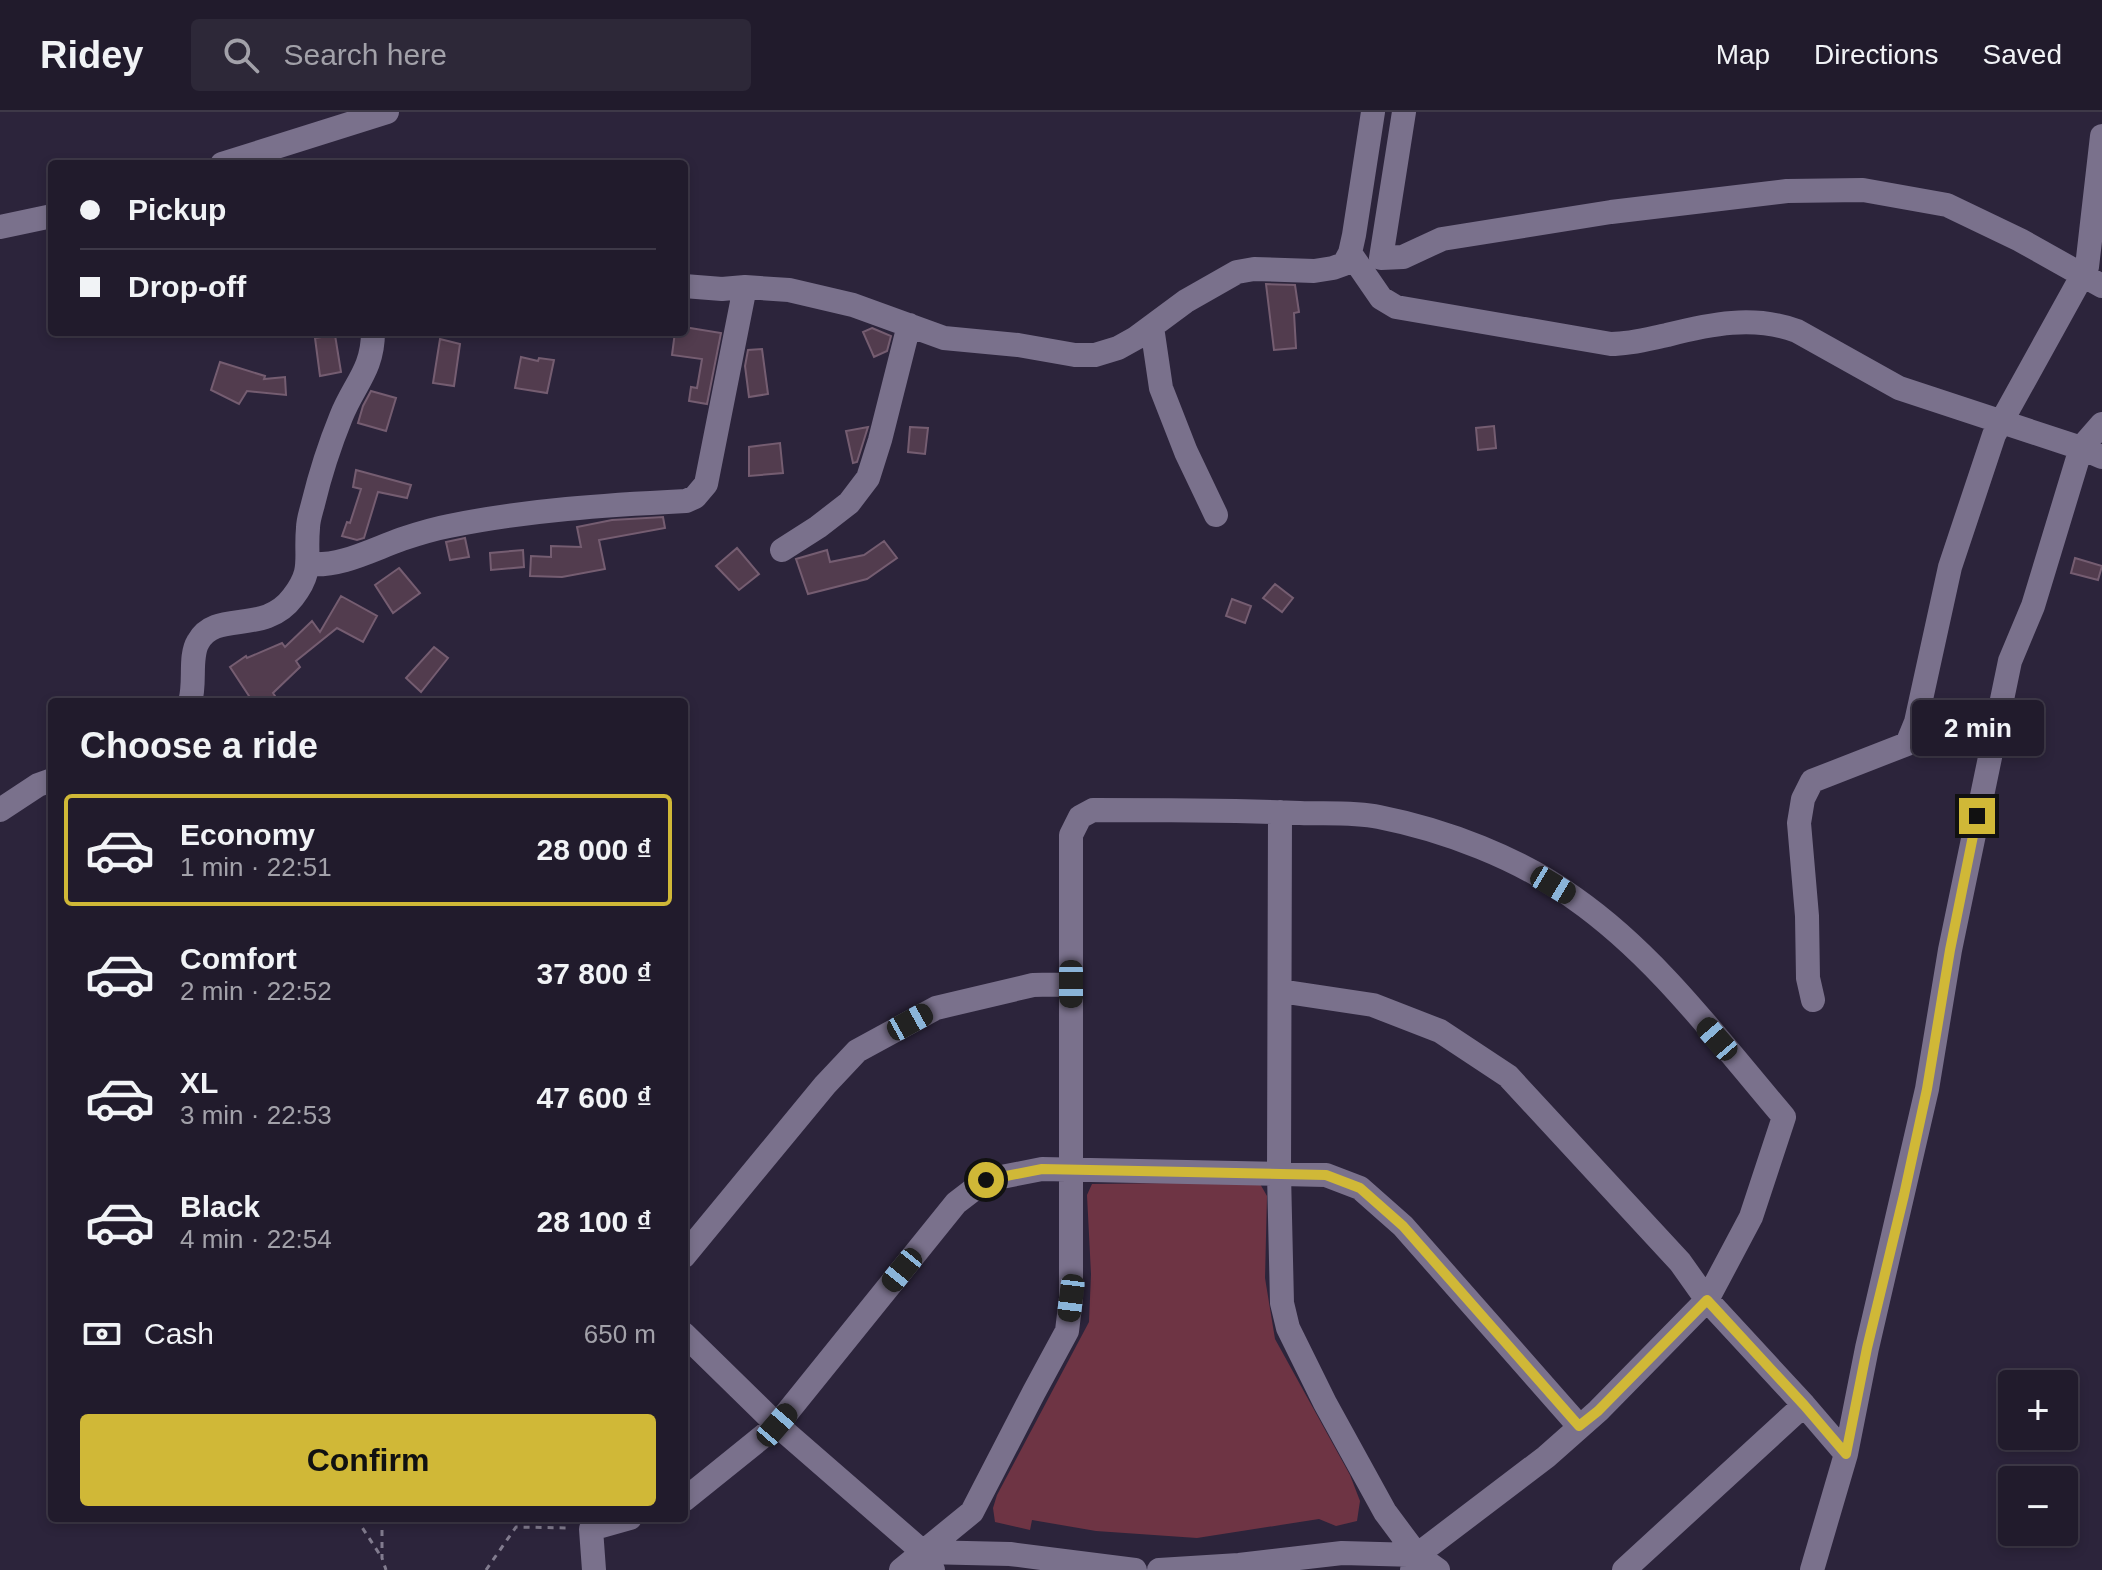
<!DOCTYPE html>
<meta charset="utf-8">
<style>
body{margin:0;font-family:Arial,sans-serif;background:#2d2838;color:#f1f3f6;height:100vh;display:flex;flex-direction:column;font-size:30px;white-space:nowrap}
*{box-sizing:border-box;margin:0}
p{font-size:26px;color:#a2a1a9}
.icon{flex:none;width:44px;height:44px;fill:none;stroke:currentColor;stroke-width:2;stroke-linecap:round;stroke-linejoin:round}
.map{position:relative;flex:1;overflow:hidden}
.sheet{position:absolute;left:48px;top:586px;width:640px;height:824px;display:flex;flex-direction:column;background:#211b2c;border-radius:8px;box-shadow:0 4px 12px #0003,0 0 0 2px #3e3948}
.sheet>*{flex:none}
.hud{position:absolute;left:48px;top:48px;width:640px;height:176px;border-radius:8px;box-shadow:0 4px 12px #0003,0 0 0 2px #3e3948;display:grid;align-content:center;height:176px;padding:0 32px;background:#211b2c}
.fabs{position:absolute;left:1998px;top:1258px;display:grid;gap:16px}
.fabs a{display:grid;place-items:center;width:80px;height:80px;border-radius:8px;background:#211b2c;box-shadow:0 4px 12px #0003,0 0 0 2px #3e3948;font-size:40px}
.end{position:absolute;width:36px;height:36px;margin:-18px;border:10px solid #d0b837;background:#111;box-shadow:0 0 0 4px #111}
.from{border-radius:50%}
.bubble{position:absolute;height:56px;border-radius:8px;background:#211b2c;box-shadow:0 4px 12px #0003,0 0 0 2px #3e3948;font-size:26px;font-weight:700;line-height:56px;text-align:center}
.car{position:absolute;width:24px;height:48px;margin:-24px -12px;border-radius:10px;box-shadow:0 0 6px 2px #0007;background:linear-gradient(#222 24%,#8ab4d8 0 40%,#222 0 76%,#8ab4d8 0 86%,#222 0)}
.hud b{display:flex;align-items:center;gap:28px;height:76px;font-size:30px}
.hud b+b{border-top:2px solid #3e3948}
.hud i{width:20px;height:20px;background:#f1f3f6}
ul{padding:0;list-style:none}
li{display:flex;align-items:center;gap:24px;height:112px;margin:0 16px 12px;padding:0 16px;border:4px solid transparent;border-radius:8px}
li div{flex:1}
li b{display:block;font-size:30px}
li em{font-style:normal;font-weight:700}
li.current{border-color:#d0b837}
li>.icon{width:72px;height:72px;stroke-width:1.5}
h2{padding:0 32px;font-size:36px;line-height:96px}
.pay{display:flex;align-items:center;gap:20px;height:88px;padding:0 32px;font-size:30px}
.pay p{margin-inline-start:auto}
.action{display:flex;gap:16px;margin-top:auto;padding:16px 32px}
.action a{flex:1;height:92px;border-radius:8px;background:#d0b837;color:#111;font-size:32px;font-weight:700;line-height:92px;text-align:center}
header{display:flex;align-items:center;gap:48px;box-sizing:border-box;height:112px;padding:0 40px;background:#211b2c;border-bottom:2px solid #3e3948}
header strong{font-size:38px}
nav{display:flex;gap:44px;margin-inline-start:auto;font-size:28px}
.search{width:560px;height:72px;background:#2d2838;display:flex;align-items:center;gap:20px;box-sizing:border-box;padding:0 28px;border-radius:8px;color:#a2a1a9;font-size:30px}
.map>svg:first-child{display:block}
.green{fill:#6e3444}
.building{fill:#523c4e;stroke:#755d71;stroke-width:2}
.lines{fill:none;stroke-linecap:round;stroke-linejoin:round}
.path{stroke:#827c8f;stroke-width:3;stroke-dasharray:6 6;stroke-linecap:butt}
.minor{stroke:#7a718c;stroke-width:24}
.route{stroke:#d0b837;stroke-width:10}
</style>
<header>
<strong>Ridey</strong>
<div class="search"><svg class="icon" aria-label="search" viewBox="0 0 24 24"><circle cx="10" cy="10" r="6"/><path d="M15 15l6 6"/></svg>Search here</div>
<nav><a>Map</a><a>Directions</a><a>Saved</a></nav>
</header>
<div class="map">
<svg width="2102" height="1458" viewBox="0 0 2102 1458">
<rect width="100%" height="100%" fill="#2c243b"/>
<!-- green -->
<path class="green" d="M1259,1070L1267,1084L1265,1166L1275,1227L1350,1363L1360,1389L1357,1409L1336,1414L1319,1407L1197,1426L1096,1419L1032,1408L1030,1418L995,1410L993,1396L997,1383L1089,1210L1091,1162L1087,1083L1092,1072Z"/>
<!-- building -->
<path class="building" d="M1266,172L1295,173L1299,200L1294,201L1296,236L1274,238Z
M684,215L721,221L707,292L689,289L691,275L697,276L702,247L672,243L675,220H684Z
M872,216L891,224L887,239L874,245L863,220Z
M335,223L341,260L320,264L315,226Z
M440,227L460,232L454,274L433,271Z
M762,237L768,282L749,285L745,254L748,238Z
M521,245L538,249L539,246L554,248L547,281L515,276Z
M220,250L265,264L264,267L285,265L286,283L247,279L239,292L211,278Z
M371,279L396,286L386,319L358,311L363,294Z
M1494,314L1496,336L1478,338L1476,316Z
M868,315L857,350L853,351L846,319Z
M910,315L928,316L925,342L908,340Z
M780,331L783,361L749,364V335Z
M356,358L411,373L407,386L378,380L364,426L357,428L342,424L347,410L350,411L361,377L353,375Z
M663,405L665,416L599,428L605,457L562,465L530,464L531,444L551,445V434L581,435L577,415L612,408Z
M465,426L469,445L450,448L446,430Z
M884,429L897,446L867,467L808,482L796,447L827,438L830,450L864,443Z
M737,436L759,462L739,478L716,454Z
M523,438L524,455L491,458L490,441Z
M2075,446L2102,454L2098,468L2071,461Z
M399,456L420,481L393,501L375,473Z
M1275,472L1293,486L1282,500L1263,486Z
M341,484L377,504L363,530L337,516L296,549L300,555L273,581L279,590H253L230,555L246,544L247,546L282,531L285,535L312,509L320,520Z
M1232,487L1251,494L1245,511L1226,504Z
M434,535L448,546L421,580L406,566Z"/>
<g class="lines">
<!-- path -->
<path class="path" d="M356,1406L382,1446
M382,1406V1446L386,1458
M486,1458L516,1415L571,1416"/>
<!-- minor -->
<path class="minor" d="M1404,0L1381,146L1403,145L1442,127L1611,100L1787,79L1863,78L1947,93L2020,128L2102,174
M222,52L387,0
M0,115L52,104
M1350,141L1381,186L1396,195L1611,232C1631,232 1648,227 1667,223C1710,212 1754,203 1797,219L1899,276L2081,336L2102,345
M684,174L722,177L745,175L789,178L853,193L944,226L1018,233L1075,243H1095L1118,236L1136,226L1186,189L1237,160L1254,157L1314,159L1333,156L1344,152L1350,141L1354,123L1373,0
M1152,215L1161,276L1186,340L1216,403
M782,438L818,415L849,391L868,366L880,328L909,213
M308,452C341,455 371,438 402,427C417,422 433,417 449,414C527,398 606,393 686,389L695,385L706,372L745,175
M190,590C196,571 189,545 198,530C216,497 264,524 293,485C314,458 305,447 308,416C308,408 311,400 313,392C320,363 330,332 341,305C354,272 373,258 373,220
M0,698L38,673L52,668
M1280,700L1279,1062L1282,1191L1288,1216L1325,1291L1385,1400L1417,1443L1438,1458
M1280,879L1373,893L1440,919L1508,964L1680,1150L1707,1188L1804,1293L1846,1342
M1813,888L1808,866L1807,804L1799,711L1803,687L1812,669L1907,632L1916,610L1950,455L1994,323L2087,155L2102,24
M684,1144L825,973L857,939L936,896L1033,873L1071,872
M684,1222L777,1313L956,1091L986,1068L1042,1057L1326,1063L1360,1076L1403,1114L1579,1314
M684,1388L777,1313L923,1440L933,1458
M923,1440L1010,1442L1135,1458
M594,1458L591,1417L630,1406
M901,1458L972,1400L1034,1280L1067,1219L1071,1186V723L1080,705L1093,698C1162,698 1231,698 1300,701C1325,702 1354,700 1379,705C1445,718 1519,746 1574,786C1657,844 1719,929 1784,1005L1751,1105L1707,1188L1598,1299L1546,1345L1417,1443L1412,1458
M1159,1458L1239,1453L1342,1441L1417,1443
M1624,1458L1804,1293
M1812,1458L1846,1342L1867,1236L1927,977L1950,838L2010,549L2033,494L2081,336L2102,312"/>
</g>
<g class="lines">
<!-- route -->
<path class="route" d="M986,1068L1042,1057L1326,1063L1360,1076L1403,1114L1579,1314L1598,1299L1707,1188L1804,1293L1846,1342L1867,1236L1904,1083L1927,977L1950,838L1977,704"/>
</g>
</svg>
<div class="fabs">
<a>+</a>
<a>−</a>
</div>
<i class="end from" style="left:986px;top:1068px"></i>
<i class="end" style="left:1977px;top:704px"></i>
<div class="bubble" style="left:1912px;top:588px;width:132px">2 min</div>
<i class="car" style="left:1553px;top:773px;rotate:121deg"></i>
<i class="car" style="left:1071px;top:872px;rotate:180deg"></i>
<i class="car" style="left:910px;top:910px;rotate:61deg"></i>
<i class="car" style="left:1717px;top:927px;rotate:319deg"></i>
<i class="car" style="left:902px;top:1158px;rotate:219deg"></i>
<i class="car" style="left:1071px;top:1186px;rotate:187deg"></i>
<i class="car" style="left:777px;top:1313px;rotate:41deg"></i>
<div class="hud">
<b><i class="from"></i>Pickup</b>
<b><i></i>Drop-off</b>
</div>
<section class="sheet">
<h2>Choose a ride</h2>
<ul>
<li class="current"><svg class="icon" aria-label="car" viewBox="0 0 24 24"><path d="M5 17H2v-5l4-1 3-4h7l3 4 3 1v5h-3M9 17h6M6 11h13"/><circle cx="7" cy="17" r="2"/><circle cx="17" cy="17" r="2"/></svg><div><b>Economy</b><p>1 min · 22:51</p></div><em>28 000 ₫</em></li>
<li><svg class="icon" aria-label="car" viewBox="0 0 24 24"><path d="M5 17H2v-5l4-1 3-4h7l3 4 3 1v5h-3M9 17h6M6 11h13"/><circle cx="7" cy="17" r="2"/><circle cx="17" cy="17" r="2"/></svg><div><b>Comfort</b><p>2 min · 22:52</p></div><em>37 800 ₫</em></li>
<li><svg class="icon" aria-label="car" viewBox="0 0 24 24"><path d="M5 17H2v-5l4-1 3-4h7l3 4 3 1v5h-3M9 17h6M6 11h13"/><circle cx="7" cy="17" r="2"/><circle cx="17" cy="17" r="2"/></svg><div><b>XL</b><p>3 min · 22:53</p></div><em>47 600 ₫</em></li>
<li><svg class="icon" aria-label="car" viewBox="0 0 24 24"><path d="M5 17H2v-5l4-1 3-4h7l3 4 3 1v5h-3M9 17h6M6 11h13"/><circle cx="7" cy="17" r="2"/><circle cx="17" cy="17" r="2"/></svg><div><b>Black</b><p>4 min · 22:54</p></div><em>28 100 ₫</em></li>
</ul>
<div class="pay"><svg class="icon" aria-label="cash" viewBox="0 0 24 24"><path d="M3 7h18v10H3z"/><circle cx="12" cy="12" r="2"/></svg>Cash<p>650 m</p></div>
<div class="action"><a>Confirm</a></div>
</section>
</div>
